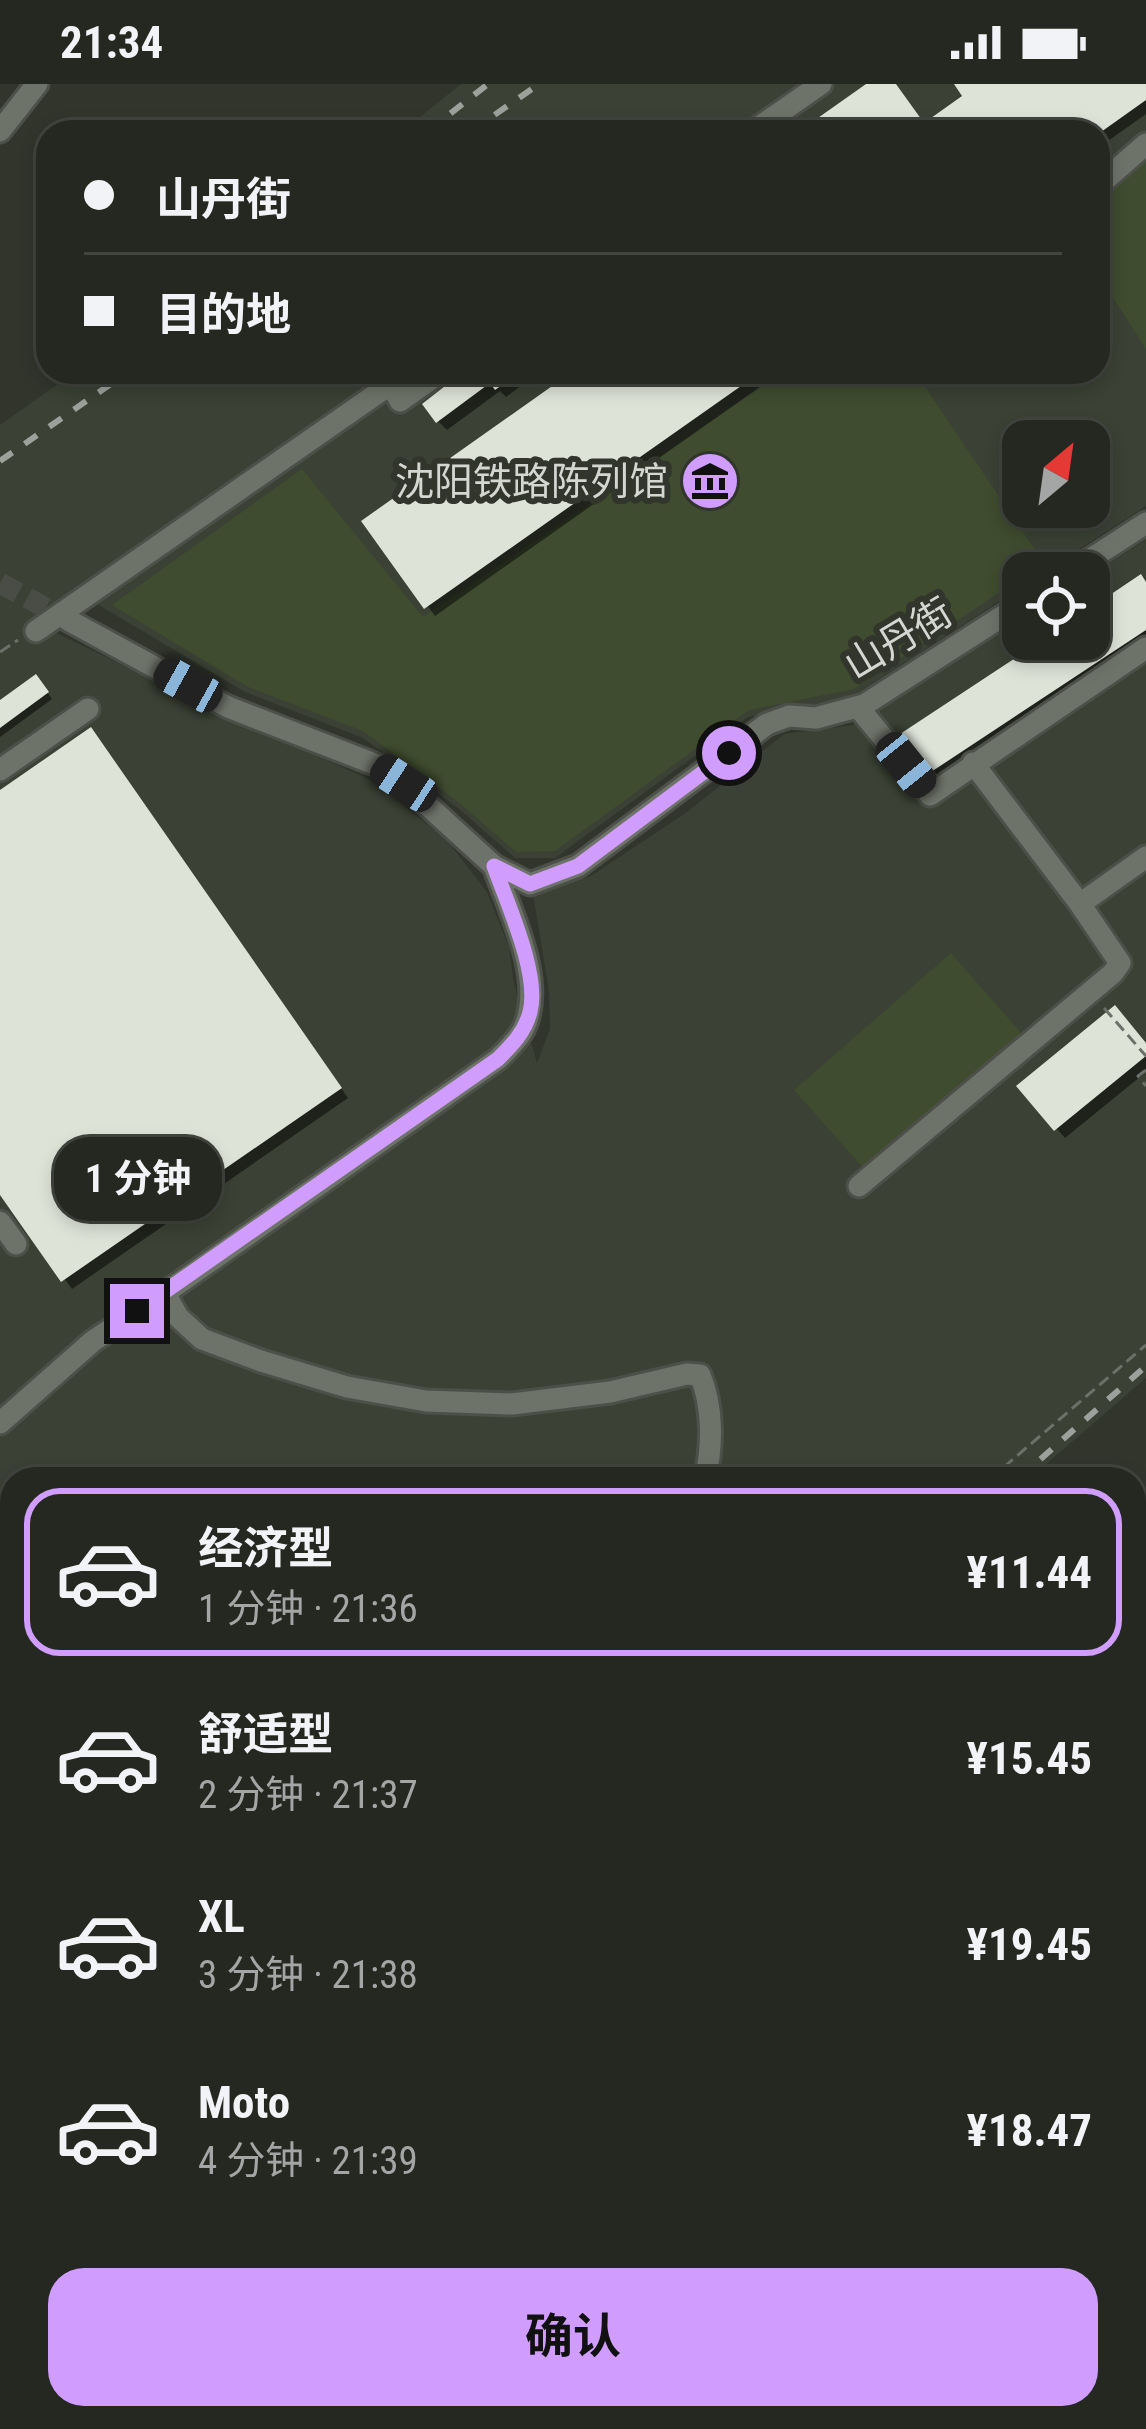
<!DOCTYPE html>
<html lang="zh">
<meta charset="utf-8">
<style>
body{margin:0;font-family:"Roboto Condensed","Noto Sans SC",sans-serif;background:#31342e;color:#f1f3f6;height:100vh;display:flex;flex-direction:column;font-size:45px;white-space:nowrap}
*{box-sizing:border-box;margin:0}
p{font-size:39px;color:#a3a6a5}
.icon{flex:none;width:66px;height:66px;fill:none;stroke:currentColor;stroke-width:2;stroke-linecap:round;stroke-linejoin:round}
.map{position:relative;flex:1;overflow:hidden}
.sheet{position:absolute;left:0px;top:1383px;width:1146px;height:963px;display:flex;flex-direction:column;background:#252821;border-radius:36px 36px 0 0;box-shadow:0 6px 18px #0003,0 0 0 3px #42443f}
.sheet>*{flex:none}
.top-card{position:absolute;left:36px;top:36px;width:1074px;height:264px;border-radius:36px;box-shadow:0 6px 18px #0003,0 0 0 3px #42443f;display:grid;align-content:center;height:264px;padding:0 48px;background:#252821}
.needle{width:78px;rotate:29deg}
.buttons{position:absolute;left:1002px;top:336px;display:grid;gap:24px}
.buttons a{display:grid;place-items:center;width:108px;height:108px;border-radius:24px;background:#252821;box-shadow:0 6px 18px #0003,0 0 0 3px #42443f;font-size:60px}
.end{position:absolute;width:54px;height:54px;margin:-27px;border:15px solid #d09dfe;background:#111;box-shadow:0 0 0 6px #111}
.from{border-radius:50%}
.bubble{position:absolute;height:84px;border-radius:36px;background:#252821;box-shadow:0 6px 18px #0003,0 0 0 3px #42443f;font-size:39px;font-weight:700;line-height:84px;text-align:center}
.car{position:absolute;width:36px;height:72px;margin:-36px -18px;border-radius:15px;box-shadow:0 0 9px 3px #0007;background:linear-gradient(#222 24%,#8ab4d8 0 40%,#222 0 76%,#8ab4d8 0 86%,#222 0)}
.top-card b{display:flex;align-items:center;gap:42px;height:114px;font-size:45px}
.top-card b+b{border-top:3px solid #42443f}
.top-card i{width:30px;height:30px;background:#f1f3f6}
ul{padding:21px 0 0;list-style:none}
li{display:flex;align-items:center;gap:36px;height:168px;margin:0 24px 18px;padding:0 24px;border:6px solid transparent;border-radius:36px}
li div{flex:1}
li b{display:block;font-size:45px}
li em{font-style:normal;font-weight:700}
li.current{border-color:#d09dfe}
li>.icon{width:108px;height:108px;stroke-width:1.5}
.primary-button{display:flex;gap:24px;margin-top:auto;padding:24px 48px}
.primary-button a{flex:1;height:138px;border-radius:36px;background:#d09dfe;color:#111;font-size:48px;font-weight:700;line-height:138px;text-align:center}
.status{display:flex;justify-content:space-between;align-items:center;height:84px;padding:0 60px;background:#252821;direction:ltr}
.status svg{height:33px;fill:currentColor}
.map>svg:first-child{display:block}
.built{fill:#3b4134;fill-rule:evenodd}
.green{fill:#3f4c2f}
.shadow{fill:#0007}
.building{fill:#dee3d8}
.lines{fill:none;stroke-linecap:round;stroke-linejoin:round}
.minor-tunnel{stroke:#494d45;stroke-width:21;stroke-dasharray:21 10;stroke-linecap:butt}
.minor-casing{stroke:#4d5049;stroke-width:27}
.major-casing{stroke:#4d5049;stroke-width:30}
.path{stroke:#6d7069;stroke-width:3;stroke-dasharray:12 6;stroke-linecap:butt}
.minor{stroke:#6e7369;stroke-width:21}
.major{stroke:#7a8f5d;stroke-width:24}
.rail{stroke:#9da19b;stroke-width:6;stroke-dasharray:15 15;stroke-linecap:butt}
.route{stroke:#d09dfe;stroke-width:15}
.labels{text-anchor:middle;stroke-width:12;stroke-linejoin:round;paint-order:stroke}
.poi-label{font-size:39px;fill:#d3d6d1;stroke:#31352c;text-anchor:end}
.street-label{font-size:39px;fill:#d3d6d1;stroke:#31352c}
</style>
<div class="status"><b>21:34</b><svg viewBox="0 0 49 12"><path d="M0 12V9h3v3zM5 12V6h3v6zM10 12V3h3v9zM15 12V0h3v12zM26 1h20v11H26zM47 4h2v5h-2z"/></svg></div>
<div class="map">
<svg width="1146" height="2345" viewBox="0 0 1146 2345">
<rect width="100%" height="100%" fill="#31352c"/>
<!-- built -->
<path class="built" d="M461,0H1146V422L1042,489H1023V502L851,613L748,633L555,774H515L458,724L363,654L245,608L97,520L52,547L265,649L371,696L446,755L487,808L509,863L514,900L537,979L550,945L549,907L533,810L591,792L687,728L784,650L853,641L1023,534V555H1089V492L1146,456V1294L1029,1395H12V2274L0,2285V341L75,288H1098V48H401ZM1023,357H1089V423H1023Z"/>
<!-- green -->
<path class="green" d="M1146,48V265L1098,190V92L1113,75Z
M784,288H806L814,296L826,288H915L1044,479L1029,489H1023V493L854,605L749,626L555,767L516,768L457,717L363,647L248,603L112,521L302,385L423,533Z
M951,869L1022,950L866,1087L794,1006Z"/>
<!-- shadow -->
<path class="shadow" d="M871,0H896L925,42L967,13L957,0H1146V30L1098,64V48H804Z
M468,288H526L521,292L526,298L506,313L500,307L447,346L438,337Z
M577,288H781L435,532L366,437Z
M1146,500V560L942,695L933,686L1049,555H1089V528Z
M41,600L52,615L0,653V620Z
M100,656L348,1014L72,1205L0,1105V709Z
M1146,961V988L1065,1054L1020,1002Z
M0,1547L12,1561V1631L0,1639Z
M710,2334H727L735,2345H693Z"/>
<!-- building -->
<path class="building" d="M866,0H896L924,39L962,12L954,0H1146V16L1101,48H798Z
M463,288H520L495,306L490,299L436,339L422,320Z
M572,288H761L424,525L361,437Z
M1141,490L1146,498V546L931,688L900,650L1044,555H1089V525Z
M36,590L49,608L0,644V616Z
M91,643L342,1004L61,1198L0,1111V706Z
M1115,921L1146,959V972L1054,1047L1016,1002Z"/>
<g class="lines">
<!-- minor-tunnel -->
<path class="minor-tunnel" d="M0,499L68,536"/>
<!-- minor casing -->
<g class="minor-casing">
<path id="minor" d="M0,47L37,0
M752,48L821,0
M1098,102L1146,60
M391,300L400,317L441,288
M1069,489L1146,439
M68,536L228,623L377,681L403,699L494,782L530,800L578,782L767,640L789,632L816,634L864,621L1023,519
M36,547L408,288
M858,623L930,711L1146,564
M973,679L1080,820L1146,773
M0,686L88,625
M859,1102L1113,889L1120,879L1080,820
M0,1138L16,1160
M165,1209L178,1233L202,1255L261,1277L347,1303L426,1317L512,1320L610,1308L687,1290L700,1291C713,1322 713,1362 705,1395
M0,1339L93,1257L165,1209L498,975C507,966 517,957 523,946C547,899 510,827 494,782
M0,1643L12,1633
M0,1994L12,1984
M799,2334L805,2345"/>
</g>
<!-- major casing -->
<g class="major-casing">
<path id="major" d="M1134,1932L1146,1924
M1134,1970L1146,1963
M469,2345L487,2334
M529,2345L546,2334"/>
</g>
<!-- path -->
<path class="path" d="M0,568L18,556
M1104,924L1146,972
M1146,986L1138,992L1146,1002
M990,1395L1146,1261
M0,2244L12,2234"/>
<!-- minor -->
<use href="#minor" class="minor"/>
<!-- major -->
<use href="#major" class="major"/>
<!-- rail -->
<path class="rail" d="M427,48L488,0
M470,48L539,0
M0,377L128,288
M1018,1395L1146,1282
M0,2287L12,2277"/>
</g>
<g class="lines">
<!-- route -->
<path class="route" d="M137,1227L498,975C512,961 525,948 530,928C540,890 507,819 494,782L530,800L578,782L729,669"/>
</g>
<!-- icons -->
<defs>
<g id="museum-disc" transform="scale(3)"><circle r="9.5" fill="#d09dfe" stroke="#31352c"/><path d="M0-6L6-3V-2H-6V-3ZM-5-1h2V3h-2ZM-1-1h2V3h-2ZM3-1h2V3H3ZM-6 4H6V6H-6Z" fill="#111"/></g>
</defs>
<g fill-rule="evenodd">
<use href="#museum-disc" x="710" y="397"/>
</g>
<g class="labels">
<!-- poi labels -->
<g class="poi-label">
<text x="668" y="411">沈阳铁路陈列馆</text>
</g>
<!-- street labels -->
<g class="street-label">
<text transform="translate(898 554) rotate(-31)" y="14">山丹街</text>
</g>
</g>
</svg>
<div class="buttons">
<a><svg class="needle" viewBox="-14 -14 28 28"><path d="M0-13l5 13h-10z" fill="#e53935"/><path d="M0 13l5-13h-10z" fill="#a3a6a5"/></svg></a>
<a><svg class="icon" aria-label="locate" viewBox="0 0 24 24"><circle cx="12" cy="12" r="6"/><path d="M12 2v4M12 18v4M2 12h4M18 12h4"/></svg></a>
</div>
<i class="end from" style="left:729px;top:669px"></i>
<i class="end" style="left:137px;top:1227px"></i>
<div class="bubble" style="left:54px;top:1053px;width:168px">1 分钟</div>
<i class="car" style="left:188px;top:601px;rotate:299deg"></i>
<i class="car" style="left:906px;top:681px;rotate:141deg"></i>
<i class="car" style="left:404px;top:699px;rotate:303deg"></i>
<div class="top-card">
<b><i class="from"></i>山丹街</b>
<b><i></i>目的地</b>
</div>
<section class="sheet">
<ul>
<li class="current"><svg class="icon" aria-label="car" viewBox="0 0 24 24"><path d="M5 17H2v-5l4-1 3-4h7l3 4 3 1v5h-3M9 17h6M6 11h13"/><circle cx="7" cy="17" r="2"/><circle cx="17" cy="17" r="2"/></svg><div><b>经济型</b><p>1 分钟 · 21:36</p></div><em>¥11.44</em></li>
<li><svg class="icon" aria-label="car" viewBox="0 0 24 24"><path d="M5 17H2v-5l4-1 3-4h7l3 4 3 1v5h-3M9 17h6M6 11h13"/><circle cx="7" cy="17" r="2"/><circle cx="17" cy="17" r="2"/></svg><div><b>舒适型</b><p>2 分钟 · 21:37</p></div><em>¥15.45</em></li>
<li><svg class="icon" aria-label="car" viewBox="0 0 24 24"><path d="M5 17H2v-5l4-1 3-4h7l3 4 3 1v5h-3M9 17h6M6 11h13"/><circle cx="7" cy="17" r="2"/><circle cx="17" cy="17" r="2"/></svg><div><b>XL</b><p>3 分钟 · 21:38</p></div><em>¥19.45</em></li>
<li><svg class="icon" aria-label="car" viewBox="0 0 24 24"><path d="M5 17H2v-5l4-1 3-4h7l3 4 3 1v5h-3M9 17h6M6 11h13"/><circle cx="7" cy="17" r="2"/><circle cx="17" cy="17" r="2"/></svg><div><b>Moto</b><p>4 分钟 · 21:39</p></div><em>¥18.47</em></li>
</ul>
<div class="primary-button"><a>确认</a></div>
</section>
</div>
